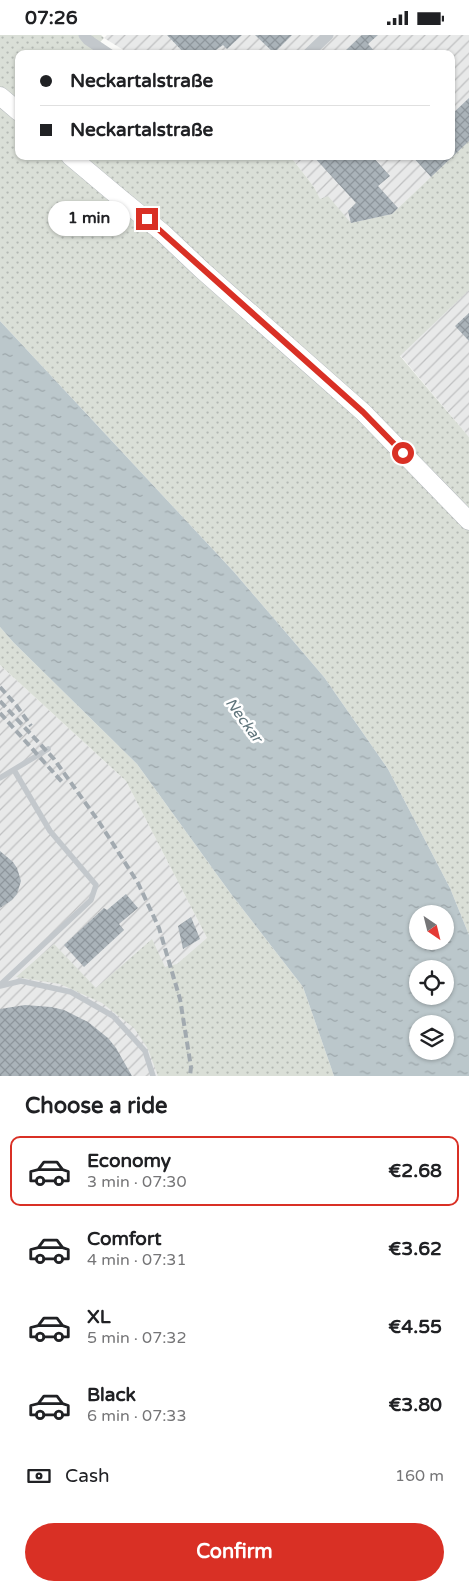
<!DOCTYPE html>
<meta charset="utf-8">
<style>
body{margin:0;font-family:"Varela Round",sans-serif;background:#f6f6f6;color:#202124;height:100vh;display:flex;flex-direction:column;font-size:19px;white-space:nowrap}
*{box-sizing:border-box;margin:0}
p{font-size:16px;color:#757577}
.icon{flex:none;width:28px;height:28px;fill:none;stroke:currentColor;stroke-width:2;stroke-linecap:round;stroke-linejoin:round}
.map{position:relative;height:1041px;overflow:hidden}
.details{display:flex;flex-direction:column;background:#fff;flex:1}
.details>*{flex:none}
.guide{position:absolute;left:15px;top:15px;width:440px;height:110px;border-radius:10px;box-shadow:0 1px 4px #0004;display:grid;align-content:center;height:110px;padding:0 25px;background:#fff}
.needle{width:32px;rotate:145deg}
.fabs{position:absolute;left:409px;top:870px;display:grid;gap:10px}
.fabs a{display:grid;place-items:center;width:45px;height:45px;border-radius:50%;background:#fff;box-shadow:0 1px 4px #0004;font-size:25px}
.end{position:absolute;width:22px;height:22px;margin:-11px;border:6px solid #d93025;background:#fff;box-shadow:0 0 0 2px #fff}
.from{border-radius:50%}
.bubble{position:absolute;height:35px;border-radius:18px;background:#fff;box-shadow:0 1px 4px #0004;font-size:16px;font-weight:700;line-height:35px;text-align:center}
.guide b{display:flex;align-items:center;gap:18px;height:48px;font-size:19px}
.guide b+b{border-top:1px solid #e0e0e0}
.guide i{width:12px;height:12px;background:#202124}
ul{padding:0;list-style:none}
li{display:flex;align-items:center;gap:15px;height:70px;margin:0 10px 8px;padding:0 15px;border:2px solid transparent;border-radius:10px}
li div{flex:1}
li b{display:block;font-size:19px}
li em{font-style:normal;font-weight:700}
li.active{border-color:#d93025}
li>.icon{width:45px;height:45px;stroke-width:1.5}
h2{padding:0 25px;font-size:22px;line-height:60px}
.pay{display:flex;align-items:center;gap:12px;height:55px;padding:0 25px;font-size:19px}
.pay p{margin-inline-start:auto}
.primary-button{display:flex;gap:10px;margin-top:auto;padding:10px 25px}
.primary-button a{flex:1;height:58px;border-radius:30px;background:#d93025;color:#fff;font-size:20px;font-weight:700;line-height:58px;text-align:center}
.status{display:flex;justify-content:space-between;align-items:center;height:35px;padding:0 25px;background:#fff;direction:ltr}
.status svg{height:14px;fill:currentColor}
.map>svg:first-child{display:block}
.industrial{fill:url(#industrial-furrows)}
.grass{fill:url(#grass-dots)}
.water{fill:url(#water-ripples);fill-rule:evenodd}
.building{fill:url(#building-cross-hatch)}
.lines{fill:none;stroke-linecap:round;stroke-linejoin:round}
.primary-casing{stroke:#b5babe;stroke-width:19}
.lane{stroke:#c3c8cc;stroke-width:5.5}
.street{stroke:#c3c8cc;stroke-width:11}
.primary{stroke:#fff;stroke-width:18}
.rail{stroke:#a2aab0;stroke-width:4;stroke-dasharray:8 4;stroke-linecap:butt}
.route{stroke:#d93025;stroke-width:6}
.labels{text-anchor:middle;stroke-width:5;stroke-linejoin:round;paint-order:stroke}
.water-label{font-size:15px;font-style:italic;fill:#60757c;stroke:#fff}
</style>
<div class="status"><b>07:26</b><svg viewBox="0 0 49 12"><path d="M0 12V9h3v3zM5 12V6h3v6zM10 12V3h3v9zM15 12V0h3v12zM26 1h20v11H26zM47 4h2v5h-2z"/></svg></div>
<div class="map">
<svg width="469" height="1041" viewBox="0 0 469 1041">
<defs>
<pattern id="industrial-furrows" width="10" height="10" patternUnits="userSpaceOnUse" patternTransform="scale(1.25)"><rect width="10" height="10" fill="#e8e9e9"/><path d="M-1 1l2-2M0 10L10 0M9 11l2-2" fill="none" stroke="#c0c1c2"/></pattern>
<pattern id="grass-dots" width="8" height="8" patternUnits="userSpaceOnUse" patternTransform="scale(1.25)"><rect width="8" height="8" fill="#dadfd7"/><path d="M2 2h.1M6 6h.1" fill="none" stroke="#b4b9b4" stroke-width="1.8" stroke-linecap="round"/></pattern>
<pattern id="water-ripples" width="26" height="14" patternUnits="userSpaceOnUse" patternTransform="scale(1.25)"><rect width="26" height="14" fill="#bbc7cb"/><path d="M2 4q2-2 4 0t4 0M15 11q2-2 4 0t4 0" fill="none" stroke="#9ca6aa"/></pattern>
<pattern id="building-cross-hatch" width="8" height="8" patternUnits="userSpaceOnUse" patternTransform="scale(1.25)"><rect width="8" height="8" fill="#aab3b9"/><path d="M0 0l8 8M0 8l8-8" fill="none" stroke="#8e969c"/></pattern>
</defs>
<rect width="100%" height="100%" fill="#fafaf8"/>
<!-- industrial -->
<path class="industrial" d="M107,0H469V402L383,300L314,152L290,121H451V19H130L104,3Z
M0,630L126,746L207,903L218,980L225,1041H0Z"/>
<!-- grass -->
<path class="grass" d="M0,0H101L104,3L90,18L91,19H19V121H290L314,152L320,164L328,161L351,188L392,179L469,106V255L400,321L469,402V900L450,853L388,734L324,642L234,537L0,286Z
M0,592L14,608L137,729L231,859L303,952L334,1041H158L148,1014L134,993L102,968L60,949L16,942L54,909L96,953L152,904L165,932L177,929L207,903L126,746L0,630Z"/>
<!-- water -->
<path class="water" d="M0,286L234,537L324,642L388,734L450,853L469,900V1041H334L303,952L231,859L137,729L14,608L0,592ZM418,879H445V906H418ZM418,934H445V961H418ZM418,989H445V1016H418Z"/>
<!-- building -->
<path class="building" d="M167,0H242L227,14L223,10L216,15H202L198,19H185Z
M255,0H292L274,18Z
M362,0H378L368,9L377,19H342Z
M469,63V106L431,142L412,121H451V80Z
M313,121H372L390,141L378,151L398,173L392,179L351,188L348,176L356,168Z
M469,278V306L455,291Z
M0,816L13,827L17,833L21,846L17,859L12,865L0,873Z
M126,859L138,873L119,889L124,895L84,932L64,910L104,873L107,875Z
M191,882L200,904L183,914L178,891Z
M25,970L51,972L64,975L88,987L108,1003L116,1013L132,1041H0V974Z"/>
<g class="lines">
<!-- primary casing -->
<g class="primary-casing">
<path id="primary" d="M0,61L19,77
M70,121L120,163L163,198L202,235L363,377L469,486"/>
</g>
<!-- lane -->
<path class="lane" d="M0,743L48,714
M0,950L91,865L96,850L50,796L14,735
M0,951L21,946L71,957L113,981L145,1016L153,1041"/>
<!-- street -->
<path class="street" d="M84,0L88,5L109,19
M308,19L328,0"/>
<!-- primary -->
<use href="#primary" class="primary"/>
<!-- rail -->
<path class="rail" d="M0,652L16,670L31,691
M0,666L54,724L99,787L138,848L159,893L180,964L191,1032L190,1041
M0,678L63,748"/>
</g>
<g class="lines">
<!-- route -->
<path class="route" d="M147,184L363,377L403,418"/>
</g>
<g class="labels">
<!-- water labels -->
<g class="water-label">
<text transform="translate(244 685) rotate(54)" y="5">Neckar</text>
</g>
</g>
</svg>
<div class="fabs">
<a><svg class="needle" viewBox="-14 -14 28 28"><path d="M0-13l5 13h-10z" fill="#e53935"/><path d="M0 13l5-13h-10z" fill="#757577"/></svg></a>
<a><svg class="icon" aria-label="locate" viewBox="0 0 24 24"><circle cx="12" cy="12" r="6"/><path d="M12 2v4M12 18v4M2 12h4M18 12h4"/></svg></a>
<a><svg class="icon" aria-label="layers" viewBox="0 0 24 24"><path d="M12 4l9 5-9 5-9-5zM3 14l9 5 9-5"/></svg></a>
</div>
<i class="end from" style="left:403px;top:418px"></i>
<i class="end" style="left:147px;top:184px"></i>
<div class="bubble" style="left:48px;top:166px;width:82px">1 min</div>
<div class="guide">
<b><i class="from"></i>Neckartalstraße</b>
<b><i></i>Neckartalstraße</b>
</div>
</div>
<section class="details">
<h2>Choose a ride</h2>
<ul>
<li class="active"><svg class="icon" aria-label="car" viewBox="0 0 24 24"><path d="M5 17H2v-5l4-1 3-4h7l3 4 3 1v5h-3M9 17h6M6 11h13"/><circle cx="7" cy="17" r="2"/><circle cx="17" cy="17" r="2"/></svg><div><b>Economy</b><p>3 min · 07:30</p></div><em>€2.68</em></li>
<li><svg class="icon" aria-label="car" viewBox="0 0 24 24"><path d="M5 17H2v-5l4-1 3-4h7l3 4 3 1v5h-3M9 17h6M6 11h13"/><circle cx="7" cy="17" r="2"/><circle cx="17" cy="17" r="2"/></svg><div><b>Comfort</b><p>4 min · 07:31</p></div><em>€3.62</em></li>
<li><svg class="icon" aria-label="car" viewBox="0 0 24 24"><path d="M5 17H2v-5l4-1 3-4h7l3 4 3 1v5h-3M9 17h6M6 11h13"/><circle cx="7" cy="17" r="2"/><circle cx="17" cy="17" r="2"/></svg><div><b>XL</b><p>5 min · 07:32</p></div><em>€4.55</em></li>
<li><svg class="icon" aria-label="car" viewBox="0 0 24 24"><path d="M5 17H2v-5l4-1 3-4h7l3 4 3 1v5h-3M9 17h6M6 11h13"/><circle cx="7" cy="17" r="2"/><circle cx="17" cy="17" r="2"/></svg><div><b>Black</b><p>6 min · 07:33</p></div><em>€3.80</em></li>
</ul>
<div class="pay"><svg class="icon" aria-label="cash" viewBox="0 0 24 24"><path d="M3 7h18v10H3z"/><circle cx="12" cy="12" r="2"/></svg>Cash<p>160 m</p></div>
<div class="primary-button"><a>Confirm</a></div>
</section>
